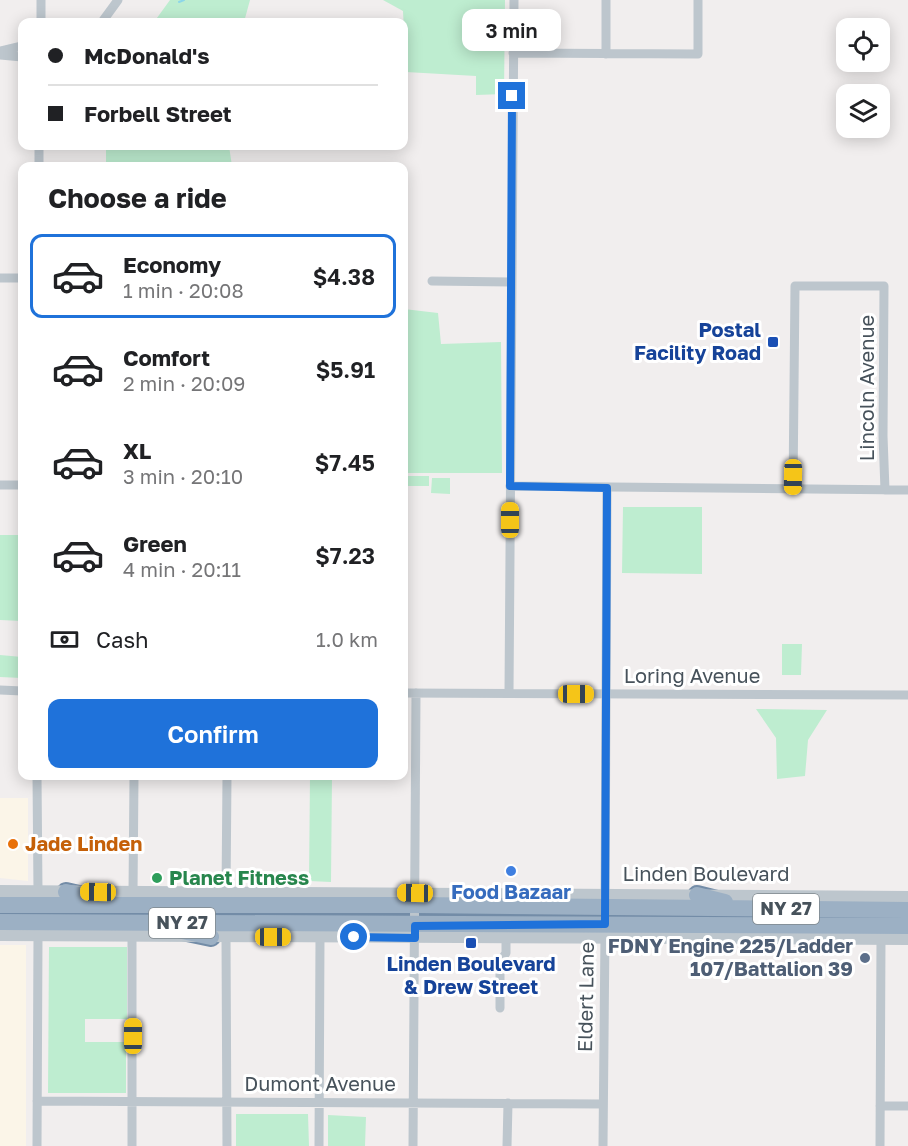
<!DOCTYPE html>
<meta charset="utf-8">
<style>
body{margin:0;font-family:"Golos Text",sans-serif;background:#f2f2f2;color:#202124;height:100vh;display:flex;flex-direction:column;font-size:22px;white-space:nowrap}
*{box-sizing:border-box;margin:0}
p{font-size:20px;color:#757577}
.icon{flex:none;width:33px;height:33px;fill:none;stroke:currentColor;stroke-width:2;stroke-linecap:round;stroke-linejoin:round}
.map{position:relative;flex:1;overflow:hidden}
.details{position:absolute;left:18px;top:162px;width:390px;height:618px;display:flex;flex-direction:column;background:#fff;border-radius:12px;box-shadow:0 3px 15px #0003}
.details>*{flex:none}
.hud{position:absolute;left:18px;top:18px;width:390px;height:132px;border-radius:12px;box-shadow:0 3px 15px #0003;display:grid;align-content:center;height:132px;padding:0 30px;background:#fff}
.fabs{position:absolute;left:836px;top:18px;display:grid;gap:12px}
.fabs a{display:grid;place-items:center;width:54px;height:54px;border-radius:12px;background:#fff;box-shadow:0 3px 15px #0003;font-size:30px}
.end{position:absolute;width:27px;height:27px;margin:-14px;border:8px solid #1f72da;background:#fff;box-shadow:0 0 0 3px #fff}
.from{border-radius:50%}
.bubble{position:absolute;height:42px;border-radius:12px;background:#fff;box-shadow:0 3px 15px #0003;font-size:20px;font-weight:600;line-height:42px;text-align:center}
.car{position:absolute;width:18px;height:36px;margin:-18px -9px;border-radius:8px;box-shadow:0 0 4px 2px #0007;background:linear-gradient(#f5c518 24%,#345 0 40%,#f5c518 0 76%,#345 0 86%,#f5c518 0)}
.hud b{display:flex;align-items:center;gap:21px;height:57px;font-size:22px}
.hud b+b{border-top:2px solid #e0e0e0}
.hud i{width:15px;height:15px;background:#202124}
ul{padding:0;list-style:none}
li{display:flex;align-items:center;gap:18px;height:84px;margin:0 12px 9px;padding:0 18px;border:3px solid transparent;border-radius:12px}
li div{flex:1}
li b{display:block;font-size:22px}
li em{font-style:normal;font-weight:600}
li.current{border-color:#1f72da}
li>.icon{width:54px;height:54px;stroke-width:1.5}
h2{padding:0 30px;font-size:27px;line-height:72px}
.pay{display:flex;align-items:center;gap:15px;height:66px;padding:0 30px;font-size:22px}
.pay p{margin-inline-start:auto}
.primary-button{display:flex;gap:12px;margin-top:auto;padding:12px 30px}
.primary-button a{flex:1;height:69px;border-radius:12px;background:#1f72da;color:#fff;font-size:24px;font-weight:600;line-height:69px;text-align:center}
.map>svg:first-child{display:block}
.commercial{fill:#fbf5e8}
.green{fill:#beedd0}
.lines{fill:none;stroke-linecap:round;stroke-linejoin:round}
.stream{stroke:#8cd6e9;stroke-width:2}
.trunk-casing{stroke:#738ca7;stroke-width:20}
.minor{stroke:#bdc6cd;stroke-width:9}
.tertiary{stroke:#bdc6cd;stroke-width:12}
.trunk{stroke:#9cb0c4;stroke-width:16}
.route{stroke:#1f72da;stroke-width:8}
.transit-dot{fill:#1a4fb4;stroke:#fff;stroke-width:2}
.food-dot{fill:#e8710a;stroke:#fff;stroke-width:2}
.shop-dot{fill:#3f7fe0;stroke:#fff;stroke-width:2}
.leisure-dot{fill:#2e9e5b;stroke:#fff;stroke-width:2}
.service-dot{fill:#5c6f8a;stroke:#fff;stroke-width:2}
.labels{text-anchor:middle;stroke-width:6;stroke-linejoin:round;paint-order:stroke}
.shield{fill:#fff;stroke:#7e868c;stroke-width:1.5}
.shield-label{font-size:18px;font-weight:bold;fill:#47525b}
.transit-label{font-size:20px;font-weight:bold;fill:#164399;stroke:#fff;text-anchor:end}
.street-label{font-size:20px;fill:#47525b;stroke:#fff}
.food-label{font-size:20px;font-weight:bold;fill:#c56008;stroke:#fff;text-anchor:start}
.leisure-label{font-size:20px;font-weight:bold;fill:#27864d;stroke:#fff;text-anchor:start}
.shop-label{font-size:20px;font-weight:bold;fill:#366cbe;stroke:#fff}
.service-label{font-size:20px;font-weight:bold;fill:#4e5e75;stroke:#fff;text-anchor:end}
</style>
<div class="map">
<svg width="908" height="1146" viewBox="0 0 908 1146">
<rect width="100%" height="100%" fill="#f1eeee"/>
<!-- commercial -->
<path class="commercial" d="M0,798H28V881L0,878Z
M0,945H26V1146H0Z"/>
<!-- green -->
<path class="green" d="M170,0H250L244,22H154Z
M383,0H505L504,94L476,95V76L406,72L403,11Z
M106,146H229L232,166H106Z
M404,309L438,313L441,344L501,342L502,473H404Z
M404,476H429V486H404Z
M432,478H450V494L431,493Z
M623,507H702V574L622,573Z
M0,535H22V621L0,620Z
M782,644H802L801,675H782Z
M0,655L22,657V678L0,677Z
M756,709L827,710L808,740L805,776L777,779L776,738Z
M310,776H332L331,882L309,881Z
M49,947H127V1019H85V1042H126V1093H48Z
M236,1114H308L309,1146H236Z
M328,1115L366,1117L365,1146H328Z"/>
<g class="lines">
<!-- stream -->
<path class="stream" d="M179,2L184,0"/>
<!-- trunk casing -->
<g class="trunk-casing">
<path id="trunk" d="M66,892L92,898
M697,895L725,902
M0,905H415L908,910
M0,922L908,926
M182,931L211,937"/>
</g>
<!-- minor -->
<path class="minor" d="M41,22V0
M102,22L118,0
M0,51L22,46
M513,53L698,54V0
M606,54V0
M0,55L22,57
M39,166V146
M0,278H22
M432,281L511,282
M0,485H22
M510,486L908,490
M793,489L795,286H884L883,436L885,490
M0,690L22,691
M404,693L908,695
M509,693L514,0
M37,776L38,892
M133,892L134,776
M226,893L227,776
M605,901L607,488
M226,937L227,1146
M500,1008V962L506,953V937
M37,1101L603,1104
M880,1106H908
M37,1146L38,936
M132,1146V936
M319,1146L320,937
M413,1146L416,693
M507,1146L508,1103
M603,1146L605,932
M880,1146L881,939"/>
<!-- tertiary -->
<path class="tertiary" d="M0,891L908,897
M0,935L908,939"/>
<!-- trunk -->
<use href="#trunk" class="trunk"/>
</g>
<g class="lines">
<!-- route -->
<path class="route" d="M354,937L415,938V926L605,924L607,488L510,486L512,96"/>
</g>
<!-- markers -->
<g class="transit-dot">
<rect x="767" y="336" width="12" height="12" rx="3"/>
<rect x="465" y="937" width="12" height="12" rx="3"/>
</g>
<circle class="food-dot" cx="13" cy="844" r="6"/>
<circle class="shop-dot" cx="511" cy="871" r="6"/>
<circle class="leisure-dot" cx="157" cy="878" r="6"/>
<circle class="service-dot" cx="865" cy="958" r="6"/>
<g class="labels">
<!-- shield labels -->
<g class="shield">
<rect x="753" y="894" width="66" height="30" rx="4.5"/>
<rect x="149" y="908" width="66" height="30" rx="4.5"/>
</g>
<g class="shield-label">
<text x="786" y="915">NY 27</text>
<text x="182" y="929">NY 27</text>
</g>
<!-- transit labels -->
<g class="transit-label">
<text x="761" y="337">Postal<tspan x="761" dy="23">Facility Road</tspan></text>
<text x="471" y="971" text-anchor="middle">Linden Boulevard<tspan x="471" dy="23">&amp; Drew Street</tspan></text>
</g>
<!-- street labels -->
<g class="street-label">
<text transform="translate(867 388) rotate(-90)" y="7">Lincoln Avenue</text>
<text x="692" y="683">Loring Avenue</text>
<text x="706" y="881">Linden Boulevard</text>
<text transform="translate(586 997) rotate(-89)" y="7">Eldert Lane</text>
<text x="320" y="1091">Dumont Avenue</text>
</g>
<!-- food labels -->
<g class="food-label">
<text x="25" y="851">Jade Linden</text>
</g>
<!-- leisure labels -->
<g class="leisure-label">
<text x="169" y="885">Planet Fitness</text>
</g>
<!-- shop labels -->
<g class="shop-label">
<text x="511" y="899">Food Bazaar</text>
</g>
<!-- service labels -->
<g class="service-label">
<text x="853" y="953">FDNY Engine 225/Ladder<tspan x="853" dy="23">107/Battalion 39</tspan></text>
</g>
</g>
</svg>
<div class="fabs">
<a><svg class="icon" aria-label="locate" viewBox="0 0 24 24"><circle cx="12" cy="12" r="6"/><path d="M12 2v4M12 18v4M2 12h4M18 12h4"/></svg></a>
<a><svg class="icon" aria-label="layers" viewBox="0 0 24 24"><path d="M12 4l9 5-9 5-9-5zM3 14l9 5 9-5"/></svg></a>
</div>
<i class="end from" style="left:354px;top:937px"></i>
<i class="end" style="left:512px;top:96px"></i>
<div class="bubble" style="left:462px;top:9px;width:99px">3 min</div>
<i class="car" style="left:793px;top:477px;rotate:181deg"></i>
<i class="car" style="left:510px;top:520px;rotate:0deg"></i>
<i class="car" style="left:576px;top:694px;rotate:90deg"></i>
<i class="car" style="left:98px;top:892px;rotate:271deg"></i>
<i class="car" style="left:415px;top:893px;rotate:271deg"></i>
<i class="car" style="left:273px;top:937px;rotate:90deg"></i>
<i class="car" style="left:133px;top:1036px;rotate:0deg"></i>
<div class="hud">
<b><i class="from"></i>McDonald's</b>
<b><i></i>Forbell Street</b>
</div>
<section class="details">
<h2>Choose a ride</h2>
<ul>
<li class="current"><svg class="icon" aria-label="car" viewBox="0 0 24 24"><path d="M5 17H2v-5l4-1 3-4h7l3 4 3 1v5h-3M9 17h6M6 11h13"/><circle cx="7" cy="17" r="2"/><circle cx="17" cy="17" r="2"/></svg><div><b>Economy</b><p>1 min · 20:08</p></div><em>$4.38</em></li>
<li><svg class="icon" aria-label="car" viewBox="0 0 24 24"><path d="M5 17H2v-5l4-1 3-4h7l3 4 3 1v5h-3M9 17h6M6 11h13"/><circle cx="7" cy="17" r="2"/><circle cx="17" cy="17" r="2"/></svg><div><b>Comfort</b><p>2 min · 20:09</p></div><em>$5.91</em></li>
<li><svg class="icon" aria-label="car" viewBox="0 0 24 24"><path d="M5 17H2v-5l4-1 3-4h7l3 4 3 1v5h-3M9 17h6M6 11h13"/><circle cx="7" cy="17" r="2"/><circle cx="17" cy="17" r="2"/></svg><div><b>XL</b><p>3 min · 20:10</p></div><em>$7.45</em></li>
<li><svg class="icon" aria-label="car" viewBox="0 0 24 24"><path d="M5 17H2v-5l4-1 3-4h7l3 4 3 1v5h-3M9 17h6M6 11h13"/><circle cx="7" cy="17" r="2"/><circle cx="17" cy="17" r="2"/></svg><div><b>Green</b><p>4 min · 20:11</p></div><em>$7.23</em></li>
</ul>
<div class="pay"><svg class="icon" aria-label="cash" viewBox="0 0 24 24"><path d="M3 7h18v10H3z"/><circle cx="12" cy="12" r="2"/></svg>Cash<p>1.0 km</p></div>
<div class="primary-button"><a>Confirm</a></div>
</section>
</div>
